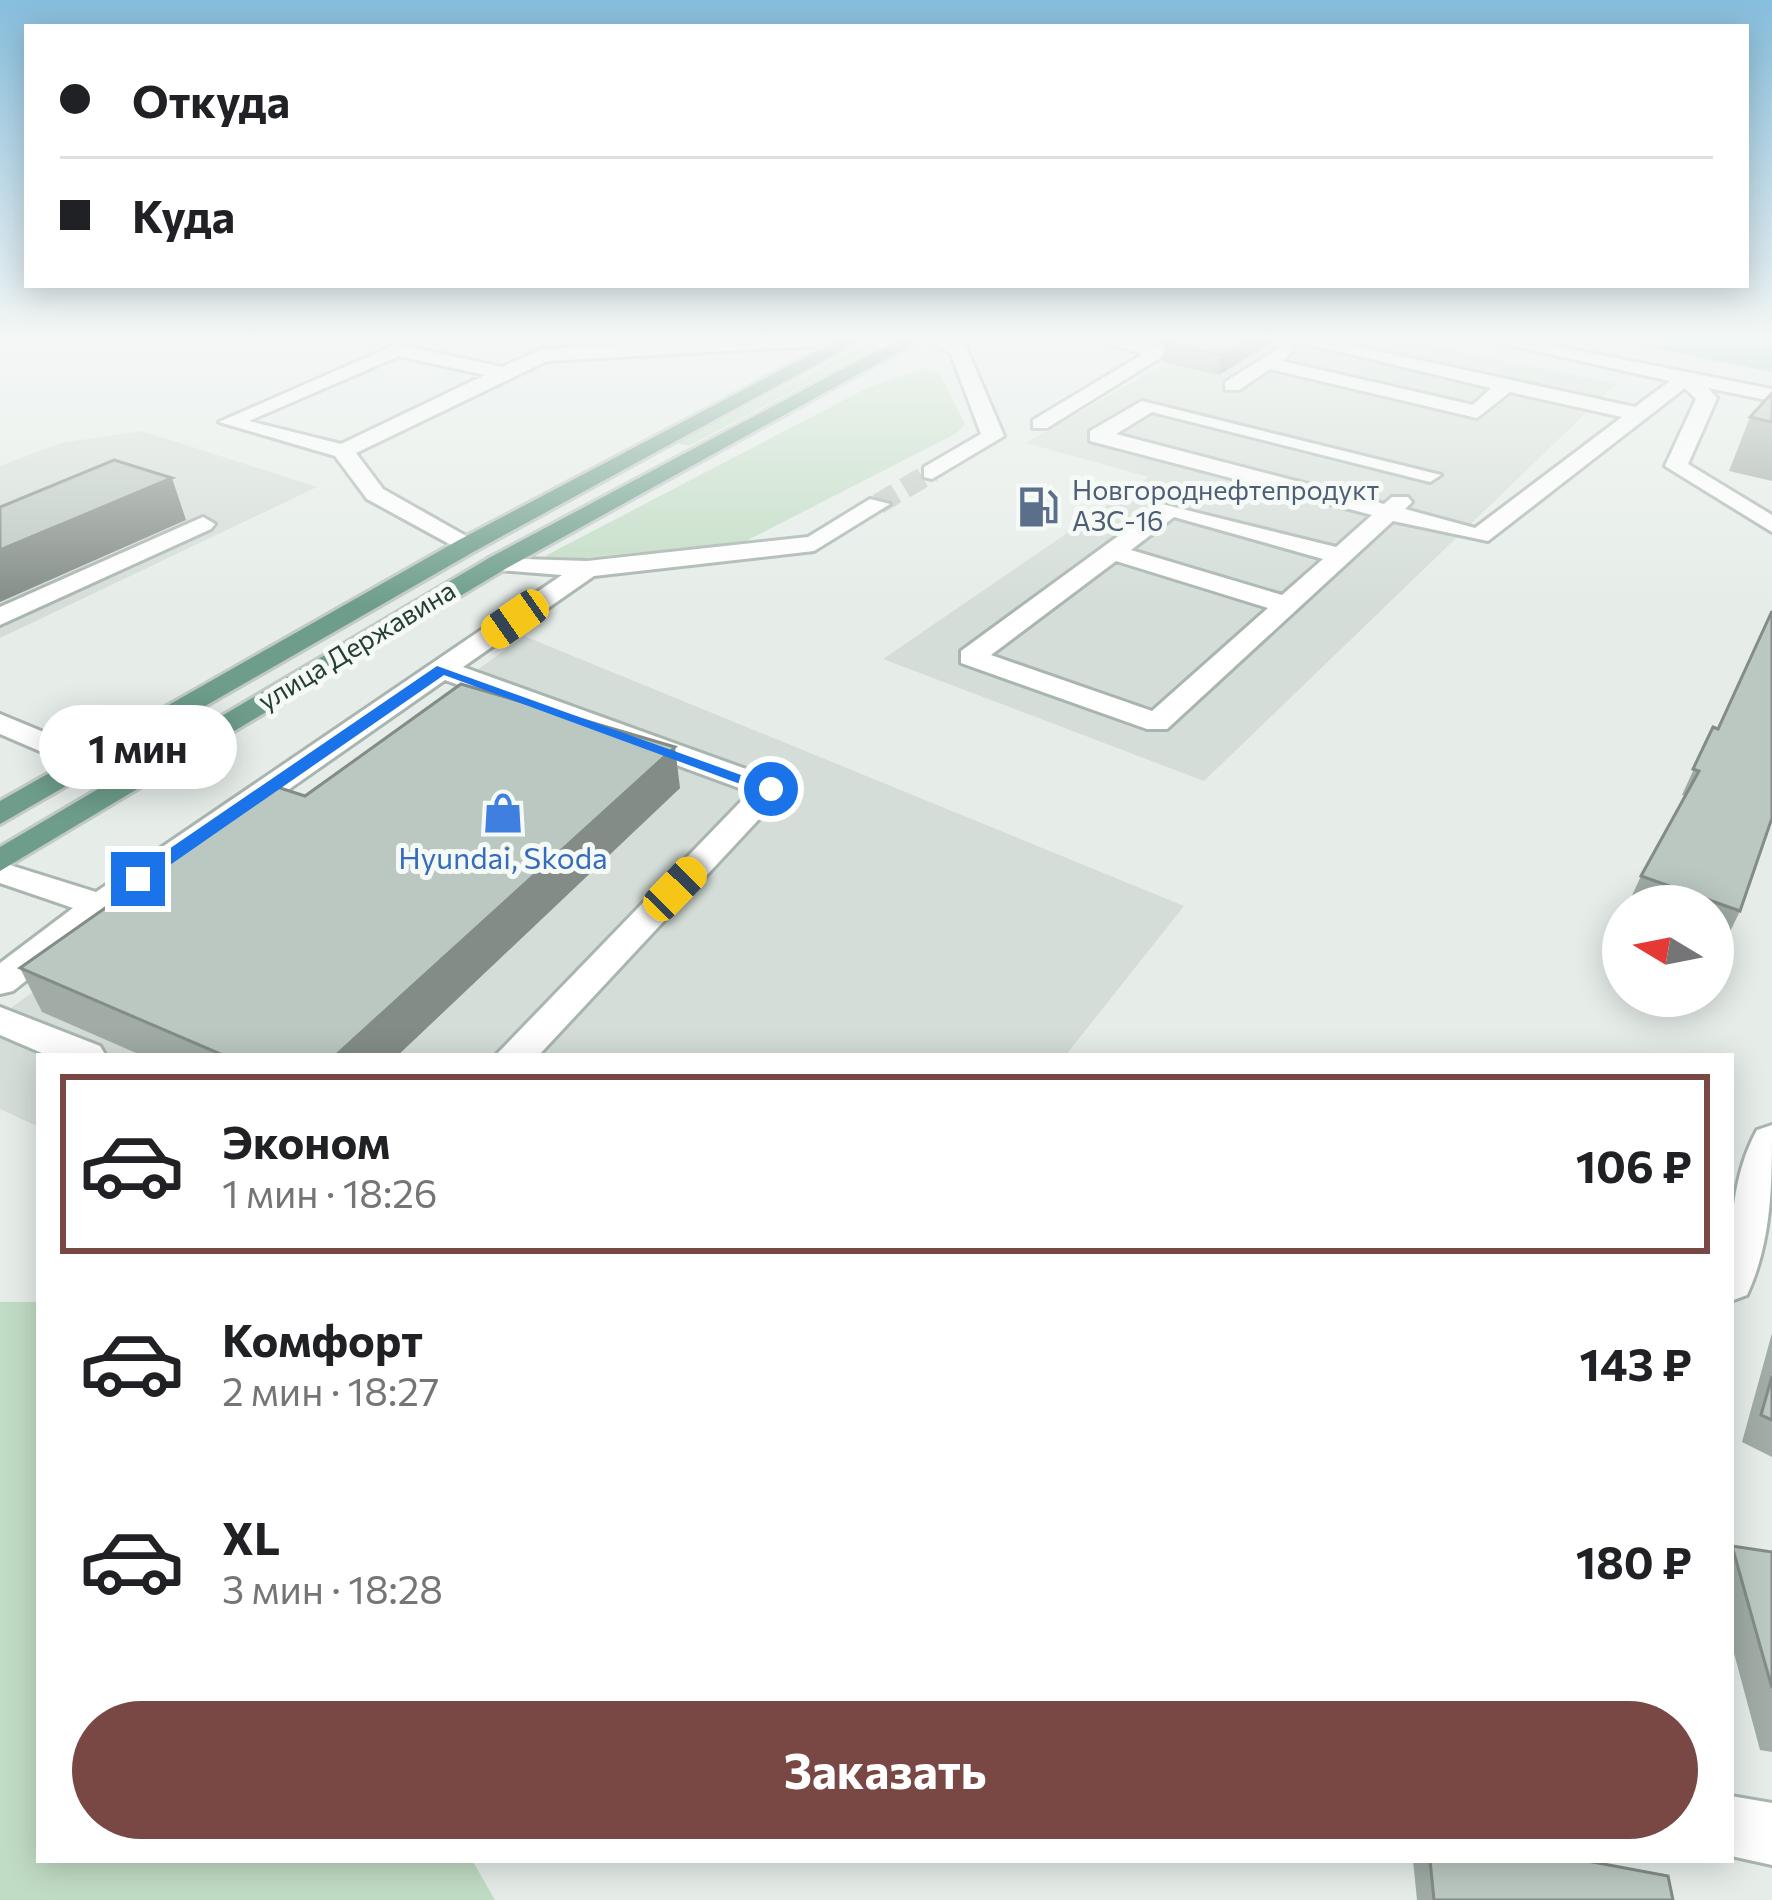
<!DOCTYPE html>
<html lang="ru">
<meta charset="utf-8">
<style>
body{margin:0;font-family:Commissioner,sans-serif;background:#f2f2f2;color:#202124;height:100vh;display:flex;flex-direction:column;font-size:45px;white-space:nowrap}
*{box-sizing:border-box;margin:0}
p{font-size:39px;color:#757577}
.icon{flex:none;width:66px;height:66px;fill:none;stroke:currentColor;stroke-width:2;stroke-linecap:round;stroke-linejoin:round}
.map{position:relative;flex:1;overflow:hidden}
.panel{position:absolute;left:36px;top:1053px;width:1698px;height:810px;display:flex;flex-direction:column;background:#fff;border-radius:0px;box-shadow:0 6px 30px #0003}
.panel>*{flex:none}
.top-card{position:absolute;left:24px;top:24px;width:1725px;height:264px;border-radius:0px;box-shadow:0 6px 30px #0003;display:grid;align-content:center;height:264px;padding:0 36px;background:#fff}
.needle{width:78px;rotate:280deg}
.buttons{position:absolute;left:1602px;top:885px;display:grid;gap:24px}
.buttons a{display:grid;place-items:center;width:132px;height:132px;border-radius:50%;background:#fff;box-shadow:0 6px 30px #0003;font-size:60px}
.end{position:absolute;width:54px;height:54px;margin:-27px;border:15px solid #1a73e8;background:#fff;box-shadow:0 0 0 6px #fff}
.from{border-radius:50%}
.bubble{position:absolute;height:84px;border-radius:42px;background:#fff;box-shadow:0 6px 30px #0003;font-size:39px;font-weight:700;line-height:84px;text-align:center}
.car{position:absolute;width:36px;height:72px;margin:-36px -18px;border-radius:15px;box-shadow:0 0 9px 3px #0007;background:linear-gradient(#f5c518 24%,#345 0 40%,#f5c518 0 76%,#345 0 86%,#f5c518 0)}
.top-card b{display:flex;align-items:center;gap:42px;height:114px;font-size:45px}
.top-card b+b{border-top:3px solid #e0e0e0}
.top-card i{width:30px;height:30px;background:#202124}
ul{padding:21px 0 0;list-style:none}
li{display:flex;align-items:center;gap:36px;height:180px;margin:0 24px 18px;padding:0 12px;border:6px solid transparent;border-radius:0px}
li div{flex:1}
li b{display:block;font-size:45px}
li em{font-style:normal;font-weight:700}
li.current{border-color:#794844}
li>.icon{width:108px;height:108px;stroke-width:1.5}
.primary-button{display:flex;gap:24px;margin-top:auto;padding:24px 36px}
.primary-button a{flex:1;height:138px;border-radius:72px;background:#794844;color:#fff;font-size:48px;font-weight:700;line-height:138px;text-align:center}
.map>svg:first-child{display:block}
.built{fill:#d4ddd7}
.green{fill:#c1dcc4}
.water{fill:#93cccd}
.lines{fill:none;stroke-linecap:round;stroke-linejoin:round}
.minor-tunnel{stroke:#c0cac5;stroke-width:21;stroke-dasharray:21 10;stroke-linecap:butt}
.minor-casing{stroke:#a9b5af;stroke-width:6}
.major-casing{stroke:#c2c9c6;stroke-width:6}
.minor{fill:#fff;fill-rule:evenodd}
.major{fill:#6e9e8b;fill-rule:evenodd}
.wall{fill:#a1aca6}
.shaded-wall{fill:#838c87}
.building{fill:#bbc8c1;stroke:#838c87;stroke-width:3}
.route{fill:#1a73e8}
.labels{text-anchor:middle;stroke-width:10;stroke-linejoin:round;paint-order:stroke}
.far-service-label{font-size:27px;fill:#4e5e75;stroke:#f6faf7;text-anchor:start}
.far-street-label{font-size:27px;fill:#263e34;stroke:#f6faf7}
.shop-label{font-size:30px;fill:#366cbe;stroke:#f6faf7}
</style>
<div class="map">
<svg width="1772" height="1900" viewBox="0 0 1772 1900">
<rect width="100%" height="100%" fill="#e6ede9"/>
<!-- built -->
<path class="built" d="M1206,340H1407L1616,384L1204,781L883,659L1149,477L1026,443Z
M142,431L317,487L0,638V466L61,443Z
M524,636L1184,906L1065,1056H39V1127L0,1109V1016Z"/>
<!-- green -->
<path class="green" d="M856,349L867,352L689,446L677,443Z
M922,369L939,372L965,424L957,433L744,542L562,560L545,556L869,387Z
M0,1302H39V1860H472L495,1900H0Z"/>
<!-- water -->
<path class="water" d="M1611,340H1772V372Z"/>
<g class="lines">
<!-- minor-tunnel -->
<path class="minor-tunnel" d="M878,504L932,472"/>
<!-- minor casing -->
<g class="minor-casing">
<path id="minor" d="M710,340H823L814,346L547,361L356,453L383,489L475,541V551L466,553L367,499L335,456L219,422L397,344L502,367L543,349ZM399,356L485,375L341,444L249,421Z
M859,340H892L906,347L897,353Z
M930,340H953L966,347L1004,436L932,479L924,477V467L981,434L951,354Z
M1099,340L1157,346L1189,340L1047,428H1033V420L1143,354Z
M1291,340H1326L1635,407L1670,381L1487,340H1525L1772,389V401L1708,388L1717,398L1688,464L1772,515V532L1665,466L1696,399L1685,388L1488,541L1393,521L1167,729H1147L961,663V651L1162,504L1336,547L1372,515L1090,441V431L1142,401L1441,475L1430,482L1152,412L1116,434L1384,504L1392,497H1408L1412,502L1405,509L1475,528L1622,417L1510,392L1477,418L1270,369L1239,390H1225V382L1287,343L1296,349L1282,361L1473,405L1491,388ZM1174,517L1323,559L1282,595L1131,550ZM1116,561L1268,608L1152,711L991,655Z
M870,499L890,504L814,551L594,576L463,667L782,782L787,789L538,1056H495L750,792L445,680L112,913L13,991L0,994V963L73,908L0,883V862L96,892L562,575L498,570L489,568V558L587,561L808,537Z
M203,517L215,524L211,529L0,625V607Z
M0,714L99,755L103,761L99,767H77L0,734Z
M0,1007L100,1046L106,1056H49L0,1035Z
M1772,1125C1772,1184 1772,1241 1747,1295L1731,1301C1731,1242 1728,1183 1757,1130Z
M1731,1796L1772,1803V1865L1731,1856Z"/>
</g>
<!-- major casing -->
<g class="major-casing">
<path id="major" d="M838,340H861L475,551L0,824V801L457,541Z
M897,340H920L507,568L0,871V847L489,558Z"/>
</g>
<!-- minor -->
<use href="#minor" class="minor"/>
<!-- major -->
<use href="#major" class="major"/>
</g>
<!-- wall -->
<path class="wall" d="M1169,340H1275L1219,375L1162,362L1164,343Z
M1772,393V481L1729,471L1750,417Z
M1713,727L1740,911L1727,938L1713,933V906H1640L1629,902L1641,876L1685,796L1682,795Z
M680,788L397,1056H143L42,1012L20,968Z
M1772,1333V1457L1742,1442Z
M1732,1546L1772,1552V1752L1760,1750L1731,1642Z
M1413,1860H1582L1673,1900H1417Z"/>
<!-- shaded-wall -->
<path class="shaded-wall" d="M1247,340H1275L1219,375L1222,355Z
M172,478L186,520L0,602V550Z
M675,747L680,788L397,1056H335Z"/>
<!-- building -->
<path class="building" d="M1169,340H1247L1222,355L1164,343Z
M1772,393V422L1750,417Z
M114,460L172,478L0,550V507Z
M1772,611V818L1740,911L1641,876L1699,771L1693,769L1713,727L1718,729Z
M461,684L675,747L335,1056H225L20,968L277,787L305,796Z
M1772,1376V1420L1761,1415Z
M1732,1546L1772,1552V1688Z
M1430,1860H1582L1668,1876L1673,1900H1434Z"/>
<!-- sky -->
<linearGradient id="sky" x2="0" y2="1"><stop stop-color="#86bedd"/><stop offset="0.56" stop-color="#f4f7f5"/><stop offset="1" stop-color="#f4f7f5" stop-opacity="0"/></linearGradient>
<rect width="1772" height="606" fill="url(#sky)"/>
<!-- route -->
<path class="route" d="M437,666L780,789L765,793L444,675L144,883H131V875Z"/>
<!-- icons -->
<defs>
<g id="fuel-bare" transform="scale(3.24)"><path d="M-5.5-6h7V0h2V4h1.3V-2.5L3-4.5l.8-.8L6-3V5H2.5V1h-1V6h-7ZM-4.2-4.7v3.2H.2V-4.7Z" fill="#5c6f8a" stroke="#f6faf7" stroke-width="2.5" paint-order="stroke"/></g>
<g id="shop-bare" transform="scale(3.24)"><path d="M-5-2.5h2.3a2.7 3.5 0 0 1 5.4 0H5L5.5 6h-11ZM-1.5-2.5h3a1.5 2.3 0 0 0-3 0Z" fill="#3f7fe0" stroke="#f6faf7" stroke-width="2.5" paint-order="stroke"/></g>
</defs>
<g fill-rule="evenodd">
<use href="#fuel-bare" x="1038" y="507"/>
<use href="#shop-bare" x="503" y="813"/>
</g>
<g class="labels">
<!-- far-service labels -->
<g class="far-service-label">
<text x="1072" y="500">Новгороднефтепродукт<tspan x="1072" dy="31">АЗС-16</tspan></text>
</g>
<!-- far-street labels -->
<g class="far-street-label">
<text transform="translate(357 646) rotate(-31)" y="9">улица Державина</text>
</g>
<!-- shop labels -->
<g class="shop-label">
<text x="503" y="869">Hyundai, Skoda</text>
</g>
</g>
</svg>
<div class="buttons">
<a><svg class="needle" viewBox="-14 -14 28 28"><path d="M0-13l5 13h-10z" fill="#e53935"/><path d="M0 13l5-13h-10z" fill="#757577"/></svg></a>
</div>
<i class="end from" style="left:771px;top:789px"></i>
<i class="end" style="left:138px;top:879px"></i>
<div class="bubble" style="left:39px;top:705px;width:198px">1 мин</div>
<i class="car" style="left:515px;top:619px;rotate:235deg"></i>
<i class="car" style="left:675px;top:889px;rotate:44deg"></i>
<div class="top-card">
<b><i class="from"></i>Откуда</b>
<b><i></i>Куда</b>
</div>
<section class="panel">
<ul>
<li class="current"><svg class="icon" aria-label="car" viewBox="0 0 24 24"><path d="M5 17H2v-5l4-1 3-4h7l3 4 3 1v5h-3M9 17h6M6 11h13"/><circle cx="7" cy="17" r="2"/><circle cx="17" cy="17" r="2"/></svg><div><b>Эконом</b><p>1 мин · 18:26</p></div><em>106 ₽</em></li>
<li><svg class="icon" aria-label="car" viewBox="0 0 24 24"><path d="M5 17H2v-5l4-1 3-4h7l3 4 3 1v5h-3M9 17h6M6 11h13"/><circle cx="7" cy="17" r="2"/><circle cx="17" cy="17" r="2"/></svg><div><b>Комфорт</b><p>2 мин · 18:27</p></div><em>143 ₽</em></li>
<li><svg class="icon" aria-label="car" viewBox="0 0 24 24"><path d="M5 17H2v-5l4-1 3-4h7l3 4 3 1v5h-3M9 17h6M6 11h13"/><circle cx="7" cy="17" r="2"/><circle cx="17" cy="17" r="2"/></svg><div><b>XL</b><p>3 мин · 18:28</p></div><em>180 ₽</em></li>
</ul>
<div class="primary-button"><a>Заказать</a></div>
</section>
</div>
